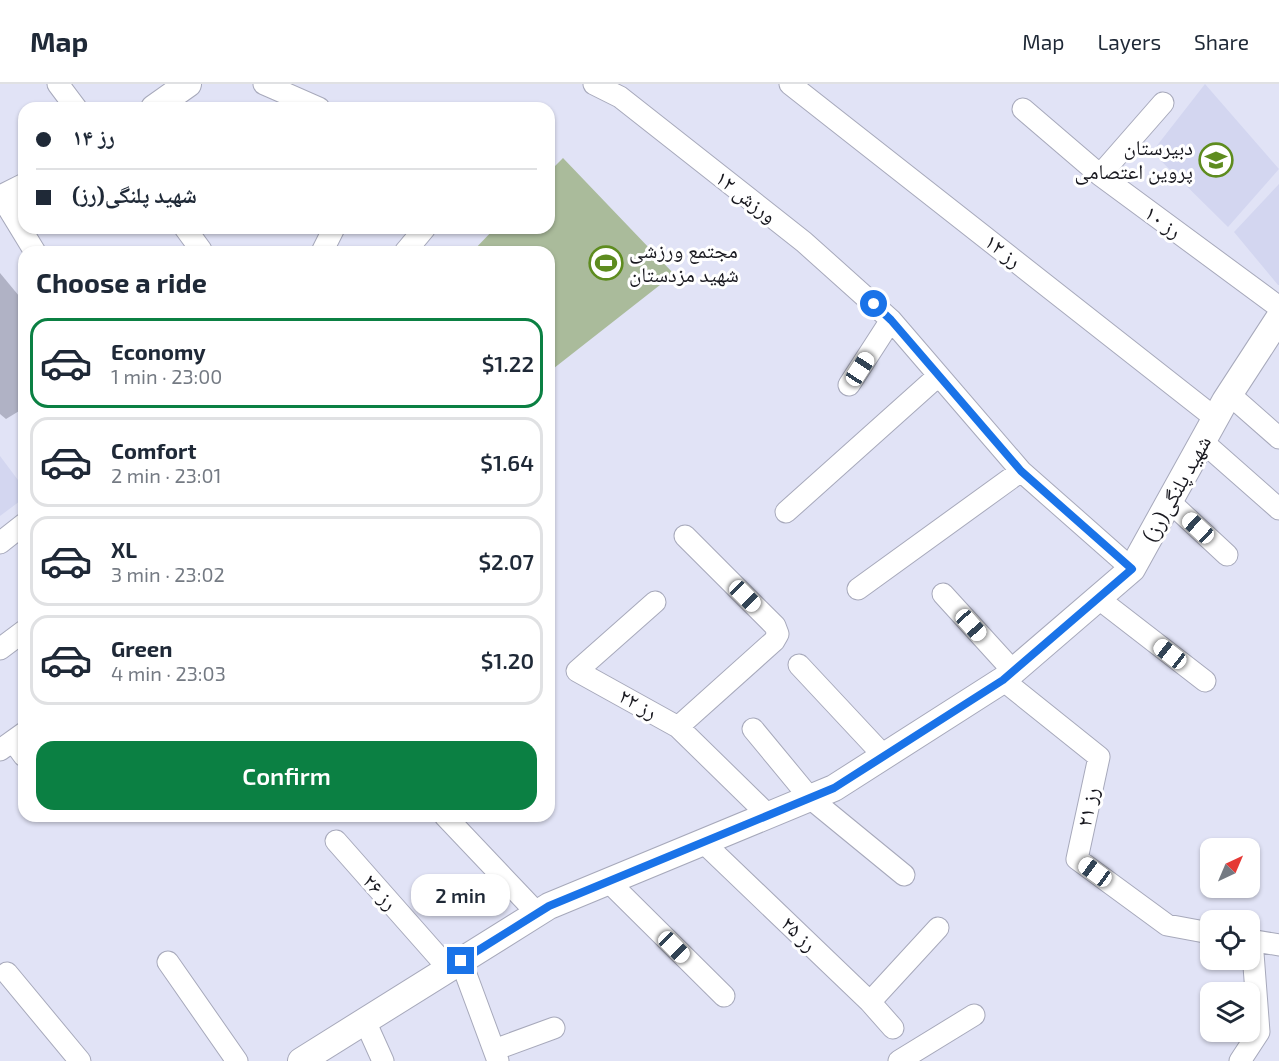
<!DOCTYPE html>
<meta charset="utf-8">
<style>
body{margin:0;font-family:"Exo 2","Noto Naskh Arabic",sans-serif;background:#f6f6f7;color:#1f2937;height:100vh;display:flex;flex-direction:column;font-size:22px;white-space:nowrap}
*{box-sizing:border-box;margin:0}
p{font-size:20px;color:#747a83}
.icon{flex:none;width:33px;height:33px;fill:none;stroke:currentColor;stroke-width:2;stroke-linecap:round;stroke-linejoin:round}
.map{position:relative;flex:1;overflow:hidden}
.sheet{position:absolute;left:18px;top:162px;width:537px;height:576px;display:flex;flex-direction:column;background:#fff;border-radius:18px;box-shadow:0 2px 4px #0004}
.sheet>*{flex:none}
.hud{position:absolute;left:18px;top:18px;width:537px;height:132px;border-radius:18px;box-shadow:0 2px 4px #0004;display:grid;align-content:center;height:132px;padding:0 18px;background:#fff}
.needle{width:39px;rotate:44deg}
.buttons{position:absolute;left:1200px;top:754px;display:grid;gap:12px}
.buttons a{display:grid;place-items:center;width:60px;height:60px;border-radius:12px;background:#fff;box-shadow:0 2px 4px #0004;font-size:30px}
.end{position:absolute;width:27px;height:27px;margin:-14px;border:8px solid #1a73e8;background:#fff;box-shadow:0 0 0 3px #fff}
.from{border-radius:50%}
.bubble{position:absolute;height:42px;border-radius:18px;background:#fff;box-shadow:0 2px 4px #0004;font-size:20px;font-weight:600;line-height:42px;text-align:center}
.car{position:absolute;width:18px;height:36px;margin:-18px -9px;border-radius:8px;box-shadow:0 0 4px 2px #0007;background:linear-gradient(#fff 24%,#345 0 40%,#fff 0 76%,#345 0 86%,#fff 0)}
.hud b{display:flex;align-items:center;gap:21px;height:57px;font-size:22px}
.hud b+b{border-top:2px solid #e0e1e3}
.hud i{width:15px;height:15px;background:#1f2937}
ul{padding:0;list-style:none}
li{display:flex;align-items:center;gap:18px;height:90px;margin:0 12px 9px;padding:0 6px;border:3px solid #e0e1e3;border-radius:18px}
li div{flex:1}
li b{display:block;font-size:22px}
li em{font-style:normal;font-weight:600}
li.on{border-color:#0b8043}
li>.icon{width:54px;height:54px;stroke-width:1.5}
h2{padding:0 18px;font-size:27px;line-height:72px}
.action{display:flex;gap:12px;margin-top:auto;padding:12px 18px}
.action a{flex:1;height:69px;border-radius:18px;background:#0b8043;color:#fff;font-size:24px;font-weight:600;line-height:69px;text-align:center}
header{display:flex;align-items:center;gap:36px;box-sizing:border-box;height:84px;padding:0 30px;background:#fff;border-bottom:2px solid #e0e1e3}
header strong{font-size:28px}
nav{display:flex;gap:33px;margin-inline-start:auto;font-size:21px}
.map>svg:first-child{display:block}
.built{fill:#d3d6f0}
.green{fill:#aabb9b}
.building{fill:#b0b2c5}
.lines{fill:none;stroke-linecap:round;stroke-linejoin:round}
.minor-casing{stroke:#a7a9bb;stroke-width:23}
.tertiary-casing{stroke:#a7a9bb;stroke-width:28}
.minor{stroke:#fff;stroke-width:21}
.tertiary{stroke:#fff;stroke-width:26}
.route{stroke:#1a73e8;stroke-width:8}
.labels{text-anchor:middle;stroke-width:6;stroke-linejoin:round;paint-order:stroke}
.poi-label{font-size:21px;fill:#18181f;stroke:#fff;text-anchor:end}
.street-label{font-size:21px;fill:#18181f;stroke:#fff}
</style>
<header>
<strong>Map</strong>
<nav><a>Map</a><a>Layers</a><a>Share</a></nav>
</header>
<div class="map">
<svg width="1279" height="977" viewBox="0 0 1279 977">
<rect width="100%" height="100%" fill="#e1e3f6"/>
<!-- built -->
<path class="built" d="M1205,0L1279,85L1228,143L1152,68Z
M1279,100V201H1278L1234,148Z
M0,372L24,404V414L0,432Z"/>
<!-- green -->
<path class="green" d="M563,74L674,190L549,288V168H472L495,144H549V88Z"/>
<!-- building -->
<path class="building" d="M0,189L24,218V324L6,335L0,330Z"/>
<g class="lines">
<!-- minor casing -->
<g class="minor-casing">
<path id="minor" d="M58,0L76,24
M264,0L319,24
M594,0L620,13L804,158L891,236L1021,387L1132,485
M790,0L1215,334
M1023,25L1100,91L1279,223
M1100,91L1163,19
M2,114L35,168
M185,144L201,166
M322,168L334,144
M405,168L425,144
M849,301L891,236
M1229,310L1279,354
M1203,358L1279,425
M1170,418L1227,471
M786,428L938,292
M0,459L24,440
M858,505L1021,387
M943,510L1014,588
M1099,515L1205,597
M655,518L577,587L678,643L768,731
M0,565L24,547
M799,581L884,672
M1003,596L1099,673L1077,775L1167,841L1210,849
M678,643L774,557L778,550L775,542L685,452
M753,645L810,714L904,791
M13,657L24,672
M0,666L24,649
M445,732L537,829
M336,757L449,885
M703,758L870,918L893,944
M608,797L724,912
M1250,856L1279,861
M461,877L498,977
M168,878L237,977
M7,889L80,977
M870,918L938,844
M365,937L383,977
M494,966L554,944
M899,977L974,931
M1240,977L1259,948L1252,856"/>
</g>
<!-- tertiary casing -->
<g class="tertiary-casing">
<path id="tertiary" d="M154,24L188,0
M0,115L24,103
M301,977L549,822L834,704L1003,596L1132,485L1225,317L1279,234"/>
</g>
<!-- minor -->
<use href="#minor" class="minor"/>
<!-- tertiary -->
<use href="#tertiary" class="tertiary"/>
</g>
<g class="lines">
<!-- route -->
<path class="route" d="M461,877L549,822L834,704L1003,596L1132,485L1021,387L891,236L874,220"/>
</g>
<!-- icons -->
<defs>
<g id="school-ring" transform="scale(1.725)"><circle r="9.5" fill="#fff" stroke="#5e8c1f" stroke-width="1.5"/><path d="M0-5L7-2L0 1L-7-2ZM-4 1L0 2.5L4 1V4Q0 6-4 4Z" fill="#5e8c1f"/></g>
<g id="stadium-ring" transform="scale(1.725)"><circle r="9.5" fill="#fff" stroke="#5e8c1f" stroke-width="1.5"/><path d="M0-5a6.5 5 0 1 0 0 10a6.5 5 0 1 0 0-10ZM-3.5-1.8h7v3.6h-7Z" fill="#5e8c1f"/></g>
</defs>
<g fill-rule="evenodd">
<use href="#school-ring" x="1216" y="76"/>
<use href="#stadium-ring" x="606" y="179"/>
</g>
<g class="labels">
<!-- poi labels -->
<g class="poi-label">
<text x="1193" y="71">دبیرستان<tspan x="1193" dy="24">پروین اعتصامی</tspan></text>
<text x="629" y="174" text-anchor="start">مجتمع ورزشی<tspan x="629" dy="24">شهید مزدستان</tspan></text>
</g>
<!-- street labels -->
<g class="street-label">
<text transform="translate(746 113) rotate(38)" y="7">ورزش ۱۲</text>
<text transform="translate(1163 138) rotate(36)" y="7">رز ۱۰</text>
<text transform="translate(1003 167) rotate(38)" y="7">رز ۱۲</text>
<text transform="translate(1177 405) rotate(-61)" y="7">شهید پلنگی(رز)</text>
<text transform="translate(638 620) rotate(29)" y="7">رز ۲۲</text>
<text transform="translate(1088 723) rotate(-78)" y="7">رز ۲۱</text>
<text transform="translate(380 808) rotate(48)" y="7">رز ۲۶</text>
<text transform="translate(799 850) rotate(44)" y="7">رز ۲۵</text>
</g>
</g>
</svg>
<div class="buttons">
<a><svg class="needle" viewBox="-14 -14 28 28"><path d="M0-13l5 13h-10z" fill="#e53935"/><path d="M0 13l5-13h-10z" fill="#747a83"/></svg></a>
<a><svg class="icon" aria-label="locate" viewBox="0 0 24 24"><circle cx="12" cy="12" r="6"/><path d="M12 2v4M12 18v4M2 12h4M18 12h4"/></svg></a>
<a><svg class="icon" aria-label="layers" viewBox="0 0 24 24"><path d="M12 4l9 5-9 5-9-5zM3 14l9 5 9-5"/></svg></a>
</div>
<i class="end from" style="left:874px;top:220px"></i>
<i class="end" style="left:461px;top:877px"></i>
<div class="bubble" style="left:411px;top:790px;width:99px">2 min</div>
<i class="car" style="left:860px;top:285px;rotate:33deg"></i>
<i class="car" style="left:1198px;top:444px;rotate:313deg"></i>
<i class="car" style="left:745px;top:512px;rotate:135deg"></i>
<i class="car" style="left:971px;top:541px;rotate:138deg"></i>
<i class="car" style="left:1170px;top:570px;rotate:308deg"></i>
<i class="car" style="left:1095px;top:788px;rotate:306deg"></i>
<i class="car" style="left:674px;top:863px;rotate:135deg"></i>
<div class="hud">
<b><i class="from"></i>رز ۱۴</b>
<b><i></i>شهید پلنگی(رز)</b>
</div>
<section class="sheet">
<h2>Choose a ride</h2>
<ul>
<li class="on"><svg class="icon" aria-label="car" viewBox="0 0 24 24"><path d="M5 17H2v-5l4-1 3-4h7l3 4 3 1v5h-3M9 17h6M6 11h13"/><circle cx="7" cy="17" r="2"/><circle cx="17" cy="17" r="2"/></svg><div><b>Economy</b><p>1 min · 23:00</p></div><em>$1.22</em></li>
<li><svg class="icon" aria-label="car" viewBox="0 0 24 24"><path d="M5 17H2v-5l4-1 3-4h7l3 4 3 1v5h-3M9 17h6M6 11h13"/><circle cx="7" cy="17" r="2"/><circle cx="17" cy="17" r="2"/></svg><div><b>Comfort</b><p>2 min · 23:01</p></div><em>$1.64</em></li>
<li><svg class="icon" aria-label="car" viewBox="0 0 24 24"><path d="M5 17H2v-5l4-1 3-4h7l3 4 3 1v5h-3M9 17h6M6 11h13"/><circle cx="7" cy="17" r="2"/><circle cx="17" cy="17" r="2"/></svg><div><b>XL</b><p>3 min · 23:02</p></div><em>$2.07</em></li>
<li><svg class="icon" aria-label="car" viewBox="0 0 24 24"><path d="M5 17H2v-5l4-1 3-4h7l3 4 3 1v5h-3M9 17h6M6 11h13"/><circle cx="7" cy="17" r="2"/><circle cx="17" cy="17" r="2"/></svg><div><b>Green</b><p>4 min · 23:03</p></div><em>$1.20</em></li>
</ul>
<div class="action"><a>Confirm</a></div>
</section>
</div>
